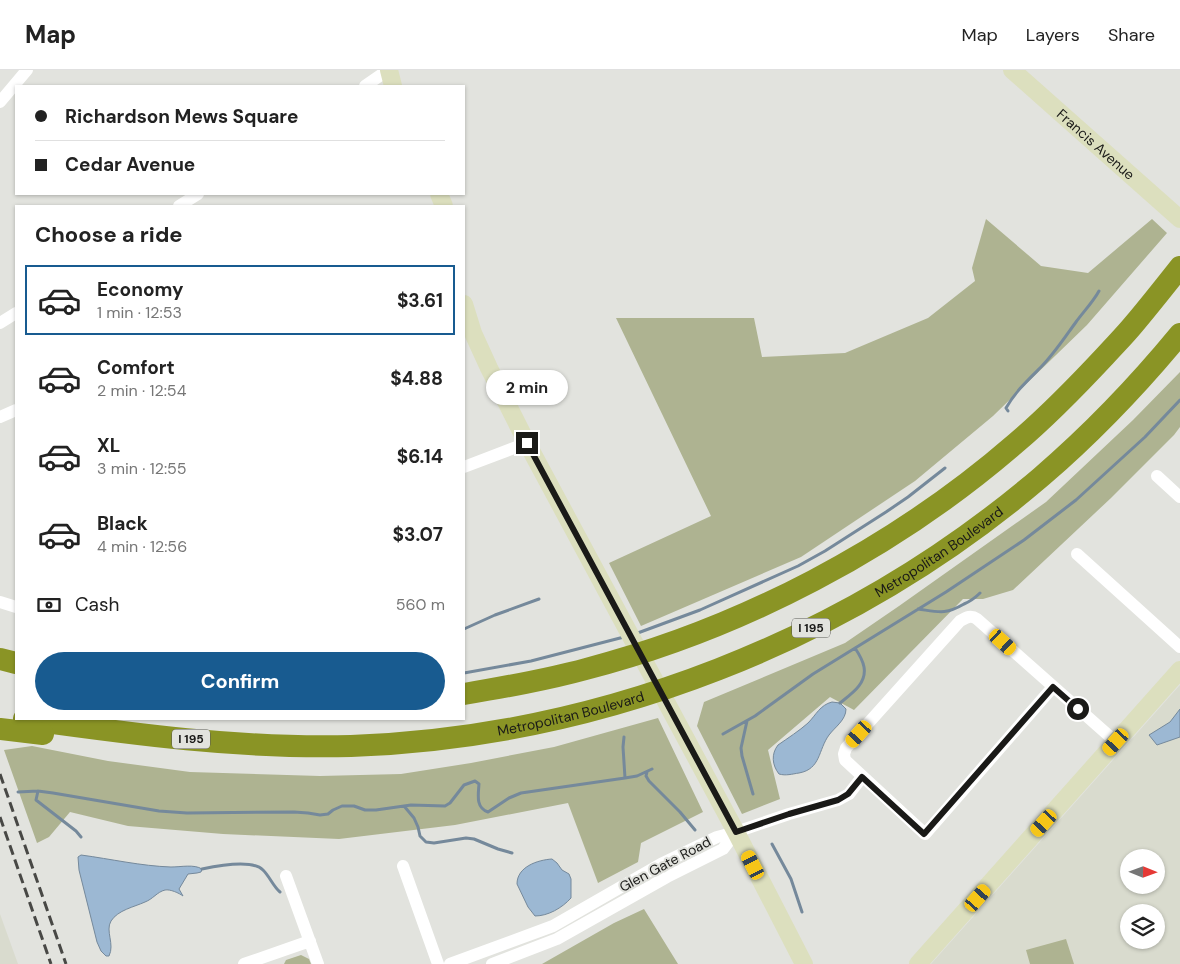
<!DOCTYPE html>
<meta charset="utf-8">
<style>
body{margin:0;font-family:"DM Sans",sans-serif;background:#f6f6f6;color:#222;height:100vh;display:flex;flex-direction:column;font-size:19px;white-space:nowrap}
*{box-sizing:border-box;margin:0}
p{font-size:16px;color:#767676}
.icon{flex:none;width:28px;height:28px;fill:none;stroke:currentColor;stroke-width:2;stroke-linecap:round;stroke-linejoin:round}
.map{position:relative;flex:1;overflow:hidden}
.panel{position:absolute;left:15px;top:135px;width:450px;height:515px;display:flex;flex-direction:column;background:#fff;border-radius:0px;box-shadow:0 1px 4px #0004}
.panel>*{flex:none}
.banner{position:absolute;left:15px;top:15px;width:450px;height:110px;border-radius:0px;box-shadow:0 1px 4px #0004;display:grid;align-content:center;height:110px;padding:0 20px;background:#fff}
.needle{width:32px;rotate:91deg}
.tools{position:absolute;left:1120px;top:779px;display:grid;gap:10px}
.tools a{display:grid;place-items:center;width:45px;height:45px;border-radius:50%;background:#fff;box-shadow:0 1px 4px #0004;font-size:25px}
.end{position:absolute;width:22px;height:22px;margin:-11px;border:6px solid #1a1a18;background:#fff;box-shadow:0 0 0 2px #fff}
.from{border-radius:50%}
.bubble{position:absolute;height:35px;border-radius:18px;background:#fff;box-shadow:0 1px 4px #0004;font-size:16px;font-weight:700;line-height:35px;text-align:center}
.car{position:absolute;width:15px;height:30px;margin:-15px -8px;border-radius:6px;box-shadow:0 0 4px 1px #0007;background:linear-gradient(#f5c518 24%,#345 0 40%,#f5c518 0 76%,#345 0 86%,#f5c518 0)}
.banner b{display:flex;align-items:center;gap:18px;height:48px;font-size:19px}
.banner b+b{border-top:1px solid #e0e0e0}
.banner i{width:12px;height:12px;background:#222}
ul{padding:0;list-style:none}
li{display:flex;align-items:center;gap:15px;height:70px;margin:0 10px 8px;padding:0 10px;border:2px solid transparent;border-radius:0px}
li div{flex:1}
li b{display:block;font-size:19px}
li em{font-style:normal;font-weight:700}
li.active{border-color:#185b90}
li>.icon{width:45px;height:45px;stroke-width:1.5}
h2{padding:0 20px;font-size:22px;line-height:60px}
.pay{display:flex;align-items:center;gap:12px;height:55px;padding:0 20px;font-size:19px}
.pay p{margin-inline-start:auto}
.button{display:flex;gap:10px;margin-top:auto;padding:10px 20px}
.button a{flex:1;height:58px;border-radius:30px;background:#185b90;color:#fff;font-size:20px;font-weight:700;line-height:58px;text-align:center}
header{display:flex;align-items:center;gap:30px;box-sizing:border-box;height:70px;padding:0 25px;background:#fff;border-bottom:1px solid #e0e0e0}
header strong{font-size:24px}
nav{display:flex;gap:28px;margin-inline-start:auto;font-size:18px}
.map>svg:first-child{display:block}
.built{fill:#d9dbce;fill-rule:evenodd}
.green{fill:#aeb391}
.water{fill:#9cb8d3;stroke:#75899b}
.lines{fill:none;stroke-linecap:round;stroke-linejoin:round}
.stream{stroke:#75899b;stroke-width:3}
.street{stroke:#fff;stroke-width:12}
.secondary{stroke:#dcdfbe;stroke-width:18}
.highway{stroke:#8a9425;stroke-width:22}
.rail{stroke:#484845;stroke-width:3;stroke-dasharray:10 5;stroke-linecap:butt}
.route{stroke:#1a1a18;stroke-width:6}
.labels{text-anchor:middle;stroke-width:4;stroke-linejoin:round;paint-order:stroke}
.shield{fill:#e2e3de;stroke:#565653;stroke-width:1}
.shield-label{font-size:12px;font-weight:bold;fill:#1a1a18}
.street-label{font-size:14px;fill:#1a1a18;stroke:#e2e3de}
</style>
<header>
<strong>Map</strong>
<nav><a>Map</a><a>Layers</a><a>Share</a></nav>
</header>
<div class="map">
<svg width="1180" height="894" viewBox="0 0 1180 894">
<rect width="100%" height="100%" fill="#e2e3de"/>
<!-- built -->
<path class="built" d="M1180,615V894H931ZM1129,788H1156V815H1129ZM1129,842H1156V870H1129Z
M0,844L18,894H0Z"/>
<!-- green -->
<path class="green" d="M986,149L1041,196L1088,203L1152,149L1167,163L1087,255L993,346L915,411L801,487L641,556L609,493L711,446L616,248H754L762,287L845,283L928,248L975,211L972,198Z
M1180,302V357L1174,365L1111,428L1013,520L983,529H963L854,640L830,627L768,680L780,729L742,744L697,656L704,632L845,573L899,536L1046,432L1133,350Z
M658,648L703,742L641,773L638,792L598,813L568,733L455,755L339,769L223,764L128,756L70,742L49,767L37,773L4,680L32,676L108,691L190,702L320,706L401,704L471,693L554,677Z
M644,839L678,894H542L614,853Z
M1066,869L1074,894H1030L1026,880Z
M301,885L309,889L311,894H284L286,890Z"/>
<!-- water -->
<path class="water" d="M832,632L840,633L846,639C846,650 835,657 829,665C818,680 821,699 799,703C792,704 786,706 779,704C772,695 771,684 778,675C788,668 799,661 808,653C816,645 820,635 832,632Z
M1180,639V667L1157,675L1149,665L1170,652Z
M81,785C111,789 141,796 171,797C181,797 194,794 202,799L201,802L197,803L188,804L179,819L183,826C179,823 170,819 165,820C157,822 153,829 145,832C134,837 118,840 111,851C105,861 115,874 109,886H106L101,881L97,872L79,800L78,787Z
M552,789L557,793L562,800L569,804L571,809V828C562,838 548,846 535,846L528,837L517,814C517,797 537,790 552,789Z"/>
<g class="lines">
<!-- stream -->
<path class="stream" d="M1008,341L1006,338C1015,322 1028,310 1041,297C1054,284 1065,267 1076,252C1084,241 1093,232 1099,221
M918,539C939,542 945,545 964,534C971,531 975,528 980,523
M464,559L495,545L539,529
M635,564L700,540L798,496L825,481L886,442L908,427L945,398
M464,603L531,591L624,567
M840,633C851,624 867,614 864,597C863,591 859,584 855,578
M747,651L741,678L742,686L753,724
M723,664L755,646L813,604L946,522L1024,470L1076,430L1145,367L1180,330
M624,667L623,677L625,708
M647,702L646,706L649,711L680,742L695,760
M38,721L36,730L76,761L81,767
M18,722L38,721L53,723L159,741L187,743L294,742L308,743L320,745L328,744L333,740L342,736H354L365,740H376L411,735L445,736L450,733L464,715L475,711L479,714C478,726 476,738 488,742L509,728L521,723L625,708L637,706L652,699
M404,736L414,748L418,757L420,766L426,772L434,773L466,768L474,769L498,779L512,783
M772,774L791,809L802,842
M202,799C216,796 252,789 263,800C270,807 273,816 280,822"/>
<!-- street -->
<path class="street" d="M365,16L388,0
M0,32L27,0
M179,136L198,124
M0,253L16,243
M0,347L16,340
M464,397L527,373
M1157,406L1180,427
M1077,484L1180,577
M0,532L16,537
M1053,617L925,764L845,690L844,684L846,678L960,551C967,547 971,545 977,549L1116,672
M403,796L438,894
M286,806L318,894
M244,894L310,871
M450,894L553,856L661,794L717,767L736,762L789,744L838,730L849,724L862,707
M492,894L557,869L667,807L723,779L736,762"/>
<!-- secondary -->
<g class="secondary">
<path d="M389,0L393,16"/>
<path id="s1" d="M1012,0L1180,149"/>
<path d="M439,124L444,136"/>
<path d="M464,234L473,263L489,298L527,373L736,762L804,894"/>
<path d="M918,894L1180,600"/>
</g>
<!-- highway -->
<g class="highway">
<path d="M0,589L16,593"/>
<path d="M464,624C505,617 546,610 586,599C741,559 895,478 1016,373C1048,346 1077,316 1105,286C1115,275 1125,265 1134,254C1150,235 1165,216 1180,197"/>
<path id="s2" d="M24,649C132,664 241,679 351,676C602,667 850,570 1041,407C1091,364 1138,315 1180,264"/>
<path d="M0,659L43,664"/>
</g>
<!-- rail -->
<path class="rail" d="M0,704L66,894
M0,747L51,894"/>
</g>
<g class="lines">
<!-- route -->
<path class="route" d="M527,373L736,762L789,744L838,730L848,724L862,707L924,764L1053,617L1078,639"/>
</g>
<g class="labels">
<!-- shield labels -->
<g class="shield">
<rect x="792" y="548.5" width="38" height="19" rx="4"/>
<rect x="172" y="659.5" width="38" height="19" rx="4"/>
</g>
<g class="shield-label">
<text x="811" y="562">I 195</text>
<text x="191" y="673">I 195</text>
</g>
<!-- street labels -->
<g class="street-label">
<text dy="5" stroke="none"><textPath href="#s1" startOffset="112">Francis Avenue</textPath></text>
<text dy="5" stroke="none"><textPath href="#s2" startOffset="956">Metropolitan Boulevard</textPath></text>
<text dy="5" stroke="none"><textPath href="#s2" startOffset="551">Metropolitan Boulevard</textPath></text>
<text transform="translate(665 794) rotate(-28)" y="5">Glen Gate Road</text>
</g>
</g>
</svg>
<div class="tools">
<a><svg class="needle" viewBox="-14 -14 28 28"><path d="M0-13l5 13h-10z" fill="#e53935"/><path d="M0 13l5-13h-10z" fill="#767676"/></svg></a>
<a><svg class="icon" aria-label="layers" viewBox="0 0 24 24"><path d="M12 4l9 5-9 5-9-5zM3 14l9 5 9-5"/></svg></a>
</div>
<i class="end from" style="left:1078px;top:639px"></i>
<i class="end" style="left:527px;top:373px"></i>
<div class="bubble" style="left:486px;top:300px;width:82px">2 min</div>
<i class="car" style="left:1003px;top:572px;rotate:132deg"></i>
<i class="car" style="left:859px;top:664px;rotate:222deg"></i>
<i class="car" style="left:1116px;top:672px;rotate:222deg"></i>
<i class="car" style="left:1044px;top:753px;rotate:222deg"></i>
<i class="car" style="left:753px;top:795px;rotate:333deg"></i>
<i class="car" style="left:978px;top:828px;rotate:41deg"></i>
<div class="banner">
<b><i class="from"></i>Richardson Mews Square</b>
<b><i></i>Cedar Avenue</b>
</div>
<section class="panel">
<h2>Choose a ride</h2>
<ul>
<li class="active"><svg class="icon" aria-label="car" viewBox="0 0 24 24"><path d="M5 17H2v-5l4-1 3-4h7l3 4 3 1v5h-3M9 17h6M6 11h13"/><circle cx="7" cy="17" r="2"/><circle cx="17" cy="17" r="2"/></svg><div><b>Economy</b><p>1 min · 12:53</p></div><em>$3.61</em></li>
<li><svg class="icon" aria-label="car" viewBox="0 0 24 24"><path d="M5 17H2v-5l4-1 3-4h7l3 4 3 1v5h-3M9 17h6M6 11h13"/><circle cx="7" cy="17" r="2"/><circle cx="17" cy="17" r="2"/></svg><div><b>Comfort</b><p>2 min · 12:54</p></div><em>$4.88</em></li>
<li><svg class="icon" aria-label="car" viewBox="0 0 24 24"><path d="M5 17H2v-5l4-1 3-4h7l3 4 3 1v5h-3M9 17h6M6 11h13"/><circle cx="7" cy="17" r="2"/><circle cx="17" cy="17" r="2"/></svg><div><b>XL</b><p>3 min · 12:55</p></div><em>$6.14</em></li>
<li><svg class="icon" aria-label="car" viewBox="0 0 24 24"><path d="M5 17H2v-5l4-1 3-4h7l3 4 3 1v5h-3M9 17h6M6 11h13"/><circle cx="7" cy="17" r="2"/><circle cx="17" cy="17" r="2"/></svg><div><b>Black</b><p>4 min · 12:56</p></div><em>$3.07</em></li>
</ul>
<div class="pay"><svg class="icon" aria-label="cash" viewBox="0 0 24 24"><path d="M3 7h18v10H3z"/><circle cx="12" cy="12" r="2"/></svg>Cash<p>560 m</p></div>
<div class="button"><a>Confirm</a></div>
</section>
</div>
